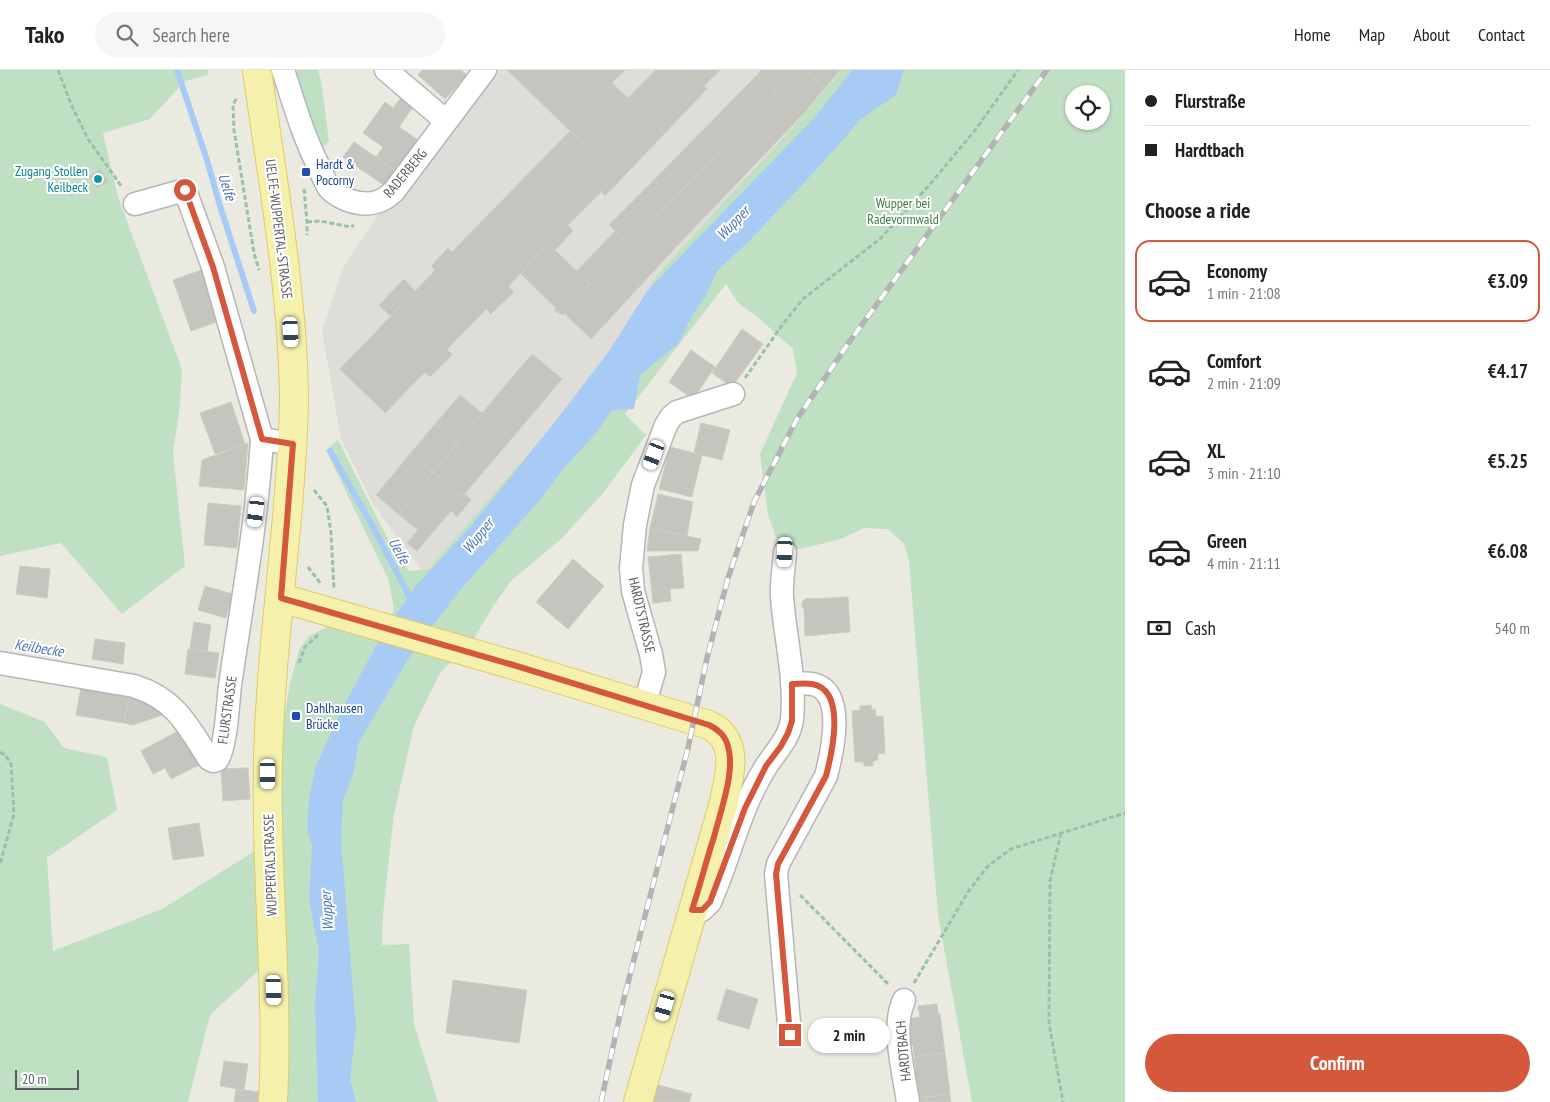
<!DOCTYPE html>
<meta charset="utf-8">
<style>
body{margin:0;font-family:"PT Sans Narrow",sans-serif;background:#f6f6f6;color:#222;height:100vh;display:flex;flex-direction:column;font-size:19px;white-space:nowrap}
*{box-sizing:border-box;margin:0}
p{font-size:16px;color:#767676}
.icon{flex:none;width:28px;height:28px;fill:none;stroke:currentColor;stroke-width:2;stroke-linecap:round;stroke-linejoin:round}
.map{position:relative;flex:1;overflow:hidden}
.drawer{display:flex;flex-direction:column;background:#fff;width:425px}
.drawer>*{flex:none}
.banner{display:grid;align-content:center;height:110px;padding:0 20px;background:#fff}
.controls{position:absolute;left:1065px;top:15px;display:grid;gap:10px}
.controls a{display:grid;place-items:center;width:45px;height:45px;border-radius:50%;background:#fff;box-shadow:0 1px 4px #0004;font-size:25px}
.scale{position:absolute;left:15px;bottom:12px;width:64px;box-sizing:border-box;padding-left:5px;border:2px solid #5a5c60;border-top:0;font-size:14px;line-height:18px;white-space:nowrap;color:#5a5c60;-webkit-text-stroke:4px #fff;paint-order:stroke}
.end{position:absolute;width:22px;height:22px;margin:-11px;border:6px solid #d5583d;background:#fff;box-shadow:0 0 0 2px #fff}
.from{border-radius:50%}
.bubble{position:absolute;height:35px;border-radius:18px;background:#fff;box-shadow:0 1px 4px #0004;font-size:16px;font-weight:700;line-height:35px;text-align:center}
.car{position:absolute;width:15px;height:30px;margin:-15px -8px;border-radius:6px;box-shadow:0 0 4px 1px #0007;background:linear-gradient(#fff 24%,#345 0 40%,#fff 0 76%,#345 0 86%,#fff 0)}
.banner b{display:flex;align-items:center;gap:18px;height:48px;font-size:19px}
.banner b+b{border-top:1px solid #e0e0e0}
.banner i{width:12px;height:12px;background:#222}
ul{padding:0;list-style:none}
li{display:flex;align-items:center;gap:15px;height:82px;margin:0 10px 8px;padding:0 10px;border:2px solid transparent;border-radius:15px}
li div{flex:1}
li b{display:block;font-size:19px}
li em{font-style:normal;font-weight:700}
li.active{border-color:#d5583d}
li>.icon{width:45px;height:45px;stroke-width:1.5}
h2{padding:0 20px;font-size:22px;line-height:60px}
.pay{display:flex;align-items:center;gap:12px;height:55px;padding:0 20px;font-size:19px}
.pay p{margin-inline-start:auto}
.cta{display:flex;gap:10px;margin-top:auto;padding:10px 20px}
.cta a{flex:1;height:58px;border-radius:30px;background:#d5583d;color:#fff;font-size:20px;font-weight:700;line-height:58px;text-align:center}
header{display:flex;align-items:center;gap:30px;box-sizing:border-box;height:70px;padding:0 25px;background:#fff;border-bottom:1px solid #e0e0e0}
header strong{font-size:24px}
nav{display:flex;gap:28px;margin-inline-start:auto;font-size:18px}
.search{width:350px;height:45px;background:#f6f6f6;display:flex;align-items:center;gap:12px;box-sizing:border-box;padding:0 18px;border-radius:28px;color:#767676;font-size:19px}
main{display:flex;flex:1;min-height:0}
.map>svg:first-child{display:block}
.industrial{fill:#deddd9}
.green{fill:#c0e0c3;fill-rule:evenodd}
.water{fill:#a7cbf5}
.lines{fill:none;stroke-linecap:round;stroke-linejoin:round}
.stream{stroke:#a7cbf5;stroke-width:6}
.building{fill:#c6c4be;stroke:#cfccc0}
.minor-casing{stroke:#b4b6ba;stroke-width:25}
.major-casing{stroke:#e1ca64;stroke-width:30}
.path{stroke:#9ac0a8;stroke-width:3;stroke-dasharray:5 2.5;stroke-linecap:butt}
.minor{stroke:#fff;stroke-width:22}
.major{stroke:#f5f1ac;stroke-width:28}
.rail-casing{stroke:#b2b3b3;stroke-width:5.5}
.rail{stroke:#fff;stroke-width:4;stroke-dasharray:11;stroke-linecap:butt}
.route{stroke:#d5583d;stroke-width:6}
.transit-dot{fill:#1a4fb4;stroke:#fff;stroke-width:2}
.culture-dot{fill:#0f9aa8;stroke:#fff;stroke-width:2}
.labels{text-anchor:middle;stroke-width:4;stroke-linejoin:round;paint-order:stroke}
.transit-label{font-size:14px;fill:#164399;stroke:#fff;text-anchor:start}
.culture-label{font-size:14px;fill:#0d838f;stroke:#fff;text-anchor:end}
.street-label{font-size:14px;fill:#5a5c60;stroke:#fff}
.park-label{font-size:14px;fill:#3d7c46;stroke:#fff}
.water-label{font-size:15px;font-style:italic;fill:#4e76b4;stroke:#fff}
</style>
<header>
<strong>Tako</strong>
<div class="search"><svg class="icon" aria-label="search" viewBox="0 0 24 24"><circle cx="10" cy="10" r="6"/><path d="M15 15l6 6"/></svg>Search here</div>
<nav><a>Home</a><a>Map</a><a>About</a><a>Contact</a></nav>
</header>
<main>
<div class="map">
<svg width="1125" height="1032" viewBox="0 0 1125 1032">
<rect width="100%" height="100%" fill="#ebeae1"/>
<!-- industrial -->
<path class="industrial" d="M486,0H852L735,130L647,221L609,281L561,344L426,505L374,436L341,369L322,261L343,197L394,122Z"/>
<!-- green -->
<path class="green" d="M0,0H208V5L185,11L150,49L103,63L118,127L182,299L180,335L173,383L185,496L122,544L61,473L0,486Z
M289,0H318L321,10L329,71L318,83Z
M842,0H1125V1032H972L938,845L909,491L904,474L888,459L864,458L841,469L796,480L779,475L768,445L760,384L797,303L793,279L760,249L738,233L726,214L625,344L646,365L604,422L561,469L511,511L492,538L473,570L440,603L414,656L394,744L383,844L382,875L409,874L414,954L438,1032H283L274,799L281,666L290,614L299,580L309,566L327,557L339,555L385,568L394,539L389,511L326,380L338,370L392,477L409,501L429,499L606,293L658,204L793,57ZM1074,24H1101V51H1074Z
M0,634L45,652L64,678L107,687L117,740L47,788L53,881L162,839L263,776L267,893L210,945L188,1032H0Z"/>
<!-- water -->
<path class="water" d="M852,0H904L896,25L861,49L817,99L750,170L717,201L706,225L691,248L679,273L640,305L634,339L612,340L596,363L565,397L539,431L456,525L408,589L359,672L354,701L343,731L341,772L356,957L350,1009L356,1032H318L315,934L319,882L309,829L312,776L307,759L309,729L315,698L341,641L378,572L414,518L471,456L561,344L609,281L647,221L816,46Z"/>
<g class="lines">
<!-- stream -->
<path class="stream" d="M177,0L207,90L220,136L254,241
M330,381L373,457L412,531"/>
</g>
<!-- building -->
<path class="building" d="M422,0H461L467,5L445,29L418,5Z
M507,0H625L612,13L628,28L616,40L618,41L585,75Z
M656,0H688L707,19L665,63L628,28Z
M688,0H720L704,16Z
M761,0H806L825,18L803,44L676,177L651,152L777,22L757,5Z
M806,0H840L825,18Z
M757,5L777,22L674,129L654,110Z
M403,25L415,34L399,57L421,72L399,103L376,87L383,77L363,63L385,32L393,38Z
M628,28L665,63L605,126L601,121L607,116L561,70L570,61L585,75L618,41L616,40Z
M561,70L607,116L568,155L573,161L555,180L550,185L543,179L508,217L514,222L491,244L486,239L489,236L443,192L435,200L431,196L448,178L452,182Z
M354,72L399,103L388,118L343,87Z
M100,99L108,112L97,118L89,106Z
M654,110L674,129L629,175L609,155Z
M651,152L676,177L591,269L563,242Z
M615,161L629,175L590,214L577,201Z
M543,179L550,185L555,180L590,214L563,242L565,243L563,245L555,241V237L521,204Z
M443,192L489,236L447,279L452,285L430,307L425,302L385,343L340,299Z
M204,199L222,250L191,261L173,210Z
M404,209L415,221L390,246L379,235Z
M742,259L763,274L732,317L712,303Z
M691,280L715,297L693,329L669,312Z
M532,284L562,309L529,348L499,323Z
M499,323L529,348L462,427L433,402Z
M460,325L482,343L458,373L435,354Z
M231,332L245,374L215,384L200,343Z
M701,353L730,360L722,390L694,383Z
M435,354L458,373L433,403L410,384Z
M248,373L244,420L199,416L202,390Z
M670,377L702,385L692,427L659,419Z
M410,384L433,403L398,444L376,425Z
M433,402L462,427L465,424L471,430L457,447L451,441L417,481L407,473L418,460L398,444Z
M658,424L693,432L687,466L650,458Z
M208,433L241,436L237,478L204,475Z
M650,458L701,469L698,481H647Z
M681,484L684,518L670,519L671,531L653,533L648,487Z
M573,489L604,516L568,559L536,532Z
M20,496L50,499L47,528L16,524Z
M205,516L233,524L226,548L198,540Z
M848,527L850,562L805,566L804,539L802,537V532L805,529L810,528L811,529Z
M194,552L211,555L207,582L190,579Z
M95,569L125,573L123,594L92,589Z
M188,579L219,583L215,608L185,604Z
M81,617L129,626L124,653L76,645Z
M129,626L163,639L162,645L133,655L124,653Z
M871,635L872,640L875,639L876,647L883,646L885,683L878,684V690L873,691V696H864V692H855L852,641L860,640V636Z
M180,660L199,695L171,709L165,698L153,704L141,681Z
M248,698L250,729L223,731L221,699Z
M199,753L204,786L173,790L168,758Z
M453,910L527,920L519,973L446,963Z
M726,919L758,929L749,959L717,950Z
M937,934L938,944H940L945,983L914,987L913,975H908L906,963L911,962L909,948L920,947L918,936Z
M945,983L950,1024L919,1028L917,1013L912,1014L911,1002L916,1001L914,987Z
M224,991L248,994L244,1020L220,1016Z
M655,1014L692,1024L689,1032H650Z
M236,1019L259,1022L258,1032H234Z
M950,1024L951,1032H920L919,1028Z"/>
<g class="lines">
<!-- minor casing -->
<g class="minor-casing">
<path id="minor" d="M283,0C294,33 303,66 319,97C322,104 325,112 329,118C336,126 350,132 360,133C374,135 384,131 394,121L485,0
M386,0L446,51
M135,134L185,120L213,197L262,369
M0,593L134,616C175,629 187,654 209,689L213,691L217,690C226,679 228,632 230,615C242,533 257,452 262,369L293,374
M644,636L654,602L651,584L633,521L631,498L635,455L643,415L666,355L671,347L677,342L733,324
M692,841L702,840L710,832C730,787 740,737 767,695C777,680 790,667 792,649C796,608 785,568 782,527C781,513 784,497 785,482
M904,930C891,958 904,1002 908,1032
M790,965L776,804L778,794L826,706C832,683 847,620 812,614C806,613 798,614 792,614"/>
</g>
<!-- major casing -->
<g class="major-casing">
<path id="major" d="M257,0C272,108 292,216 294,325C294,362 291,398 288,435C281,519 270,604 268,689C265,803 279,918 273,1032
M281,528L510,594L709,655C741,671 729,705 724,732L638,1032"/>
</g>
<!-- path -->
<path class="path" d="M58,0L71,34L88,69L122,117
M236,29L233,35L234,60L254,183L259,200
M304,119L307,152V165
M307,152L320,151L351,157L354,155
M745,308L783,254L803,229L881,168L932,112L976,59L1018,0
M314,420L327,436L331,463L334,519
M308,497L321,514
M299,593L305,577L319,564
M0,682L6,686L11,694L14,744L0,794
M1061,763L1050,811L1049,953L1063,1032
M800,825L889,915
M914,913L968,822L988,796L1011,779L1125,743"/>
<!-- minor -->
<use href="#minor" class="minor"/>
<!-- major -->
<use href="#major" class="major"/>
<!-- rail casing -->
<g class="rail-casing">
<path id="rail" d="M601,1032L621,940L688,678L707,588L728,508L754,432L797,349L850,271L1047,0"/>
</g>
<!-- rail -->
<use href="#rail" class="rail"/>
</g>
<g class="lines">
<!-- route -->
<path class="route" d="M185,120L213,197L262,369L293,374L281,528L510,594L709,655C721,661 727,668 729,681C734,705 720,743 714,767C706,791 700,816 692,840H702L710,832L745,738L766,696L781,676L788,663L792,651V614C798,614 806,613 812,614C847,620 832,683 826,706L778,794L776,804L790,965"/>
</g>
<!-- markers -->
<g class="transit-dot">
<rect x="301" y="97" width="10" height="10" rx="2.5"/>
<rect x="291" y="641" width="10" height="10" rx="2.5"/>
</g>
<circle class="culture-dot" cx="98" cy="109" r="5"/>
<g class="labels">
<!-- transit labels -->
<g class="transit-label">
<text x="316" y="99">Hardt &amp;<tspan x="316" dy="16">Pocorny</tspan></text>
<text x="306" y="643">Dahlhausen<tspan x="306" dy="16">Brücke</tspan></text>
</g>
<!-- culture labels -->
<g class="culture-label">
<text x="88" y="106">Zugang Stollen<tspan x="88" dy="16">Keilbeck</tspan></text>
</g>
<!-- street labels -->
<g class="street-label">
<text transform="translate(405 103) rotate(-50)" y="5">RADERBERG</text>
<text transform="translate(279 159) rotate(83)" y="5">UELFE-WUPPERTAL-STRASSE</text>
<text transform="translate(642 545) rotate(77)" y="5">HARDTSTRASSE</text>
<text transform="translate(227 640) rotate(-82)" y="5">FLURSTRASSE</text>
<text transform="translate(270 795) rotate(-92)" y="5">WUPPERTALSTRASSE</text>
<text transform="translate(903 981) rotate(-95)" y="5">HARDTBACH</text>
</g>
<!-- park labels -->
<g class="park-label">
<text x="903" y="138">Wupper bei<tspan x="903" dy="16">Radevormwald</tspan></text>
</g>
<!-- water labels -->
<g class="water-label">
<text transform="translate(227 117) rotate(72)" y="5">Uelfe</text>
<text transform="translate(733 153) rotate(-46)" y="5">Wupper</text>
<text transform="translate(478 466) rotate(-51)" y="5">Wupper</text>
<text transform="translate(399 481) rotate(61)" y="5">Uelfe</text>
<text transform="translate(39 578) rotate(9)" y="5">Keilbecke</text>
<text transform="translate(327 841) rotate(-94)" y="5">Wupper</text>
</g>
</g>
</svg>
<div class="controls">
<a><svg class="icon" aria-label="locate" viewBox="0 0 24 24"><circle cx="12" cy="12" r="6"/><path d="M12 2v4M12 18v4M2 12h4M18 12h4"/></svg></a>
</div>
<div class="scale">20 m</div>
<i class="end from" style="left:185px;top:120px"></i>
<i class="end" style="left:790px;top:965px"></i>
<div class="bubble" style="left:808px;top:948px;width:82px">2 min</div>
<i class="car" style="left:291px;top:262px;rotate:177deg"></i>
<i class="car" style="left:654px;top:385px;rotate:201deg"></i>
<i class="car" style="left:256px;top:442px;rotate:187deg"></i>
<i class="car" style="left:785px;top:482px;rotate:183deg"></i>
<i class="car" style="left:268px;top:704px;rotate:180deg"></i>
<i class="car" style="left:274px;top:920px;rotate:178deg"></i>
<i class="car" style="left:665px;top:936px;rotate:196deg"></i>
</div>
<section class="drawer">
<div class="banner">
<b><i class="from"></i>Flurstraße</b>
<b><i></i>Hardtbach</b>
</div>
<h2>Choose a ride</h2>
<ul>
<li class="active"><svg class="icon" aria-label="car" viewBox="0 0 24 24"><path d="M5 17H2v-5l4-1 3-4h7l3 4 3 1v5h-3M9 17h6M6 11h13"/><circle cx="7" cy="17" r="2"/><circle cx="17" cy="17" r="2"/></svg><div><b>Economy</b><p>1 min · 21:08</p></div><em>€3.09</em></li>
<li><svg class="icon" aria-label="car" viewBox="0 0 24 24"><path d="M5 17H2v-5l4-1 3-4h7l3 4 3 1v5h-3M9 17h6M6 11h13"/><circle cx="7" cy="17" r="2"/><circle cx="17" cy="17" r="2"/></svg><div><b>Comfort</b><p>2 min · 21:09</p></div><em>€4.17</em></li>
<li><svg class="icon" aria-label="car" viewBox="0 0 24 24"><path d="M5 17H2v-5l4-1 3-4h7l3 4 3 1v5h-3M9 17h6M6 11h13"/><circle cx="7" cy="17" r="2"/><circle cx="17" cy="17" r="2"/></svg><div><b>XL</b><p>3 min · 21:10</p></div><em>€5.25</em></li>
<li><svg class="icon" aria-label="car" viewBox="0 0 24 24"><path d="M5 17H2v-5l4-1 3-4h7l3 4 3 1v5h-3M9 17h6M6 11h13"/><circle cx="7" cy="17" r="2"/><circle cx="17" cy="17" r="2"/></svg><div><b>Green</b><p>4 min · 21:11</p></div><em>€6.08</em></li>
</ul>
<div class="pay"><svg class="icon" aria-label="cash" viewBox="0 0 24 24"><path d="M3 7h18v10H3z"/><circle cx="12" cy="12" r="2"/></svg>Cash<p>540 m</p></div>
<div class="cta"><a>Confirm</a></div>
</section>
</main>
